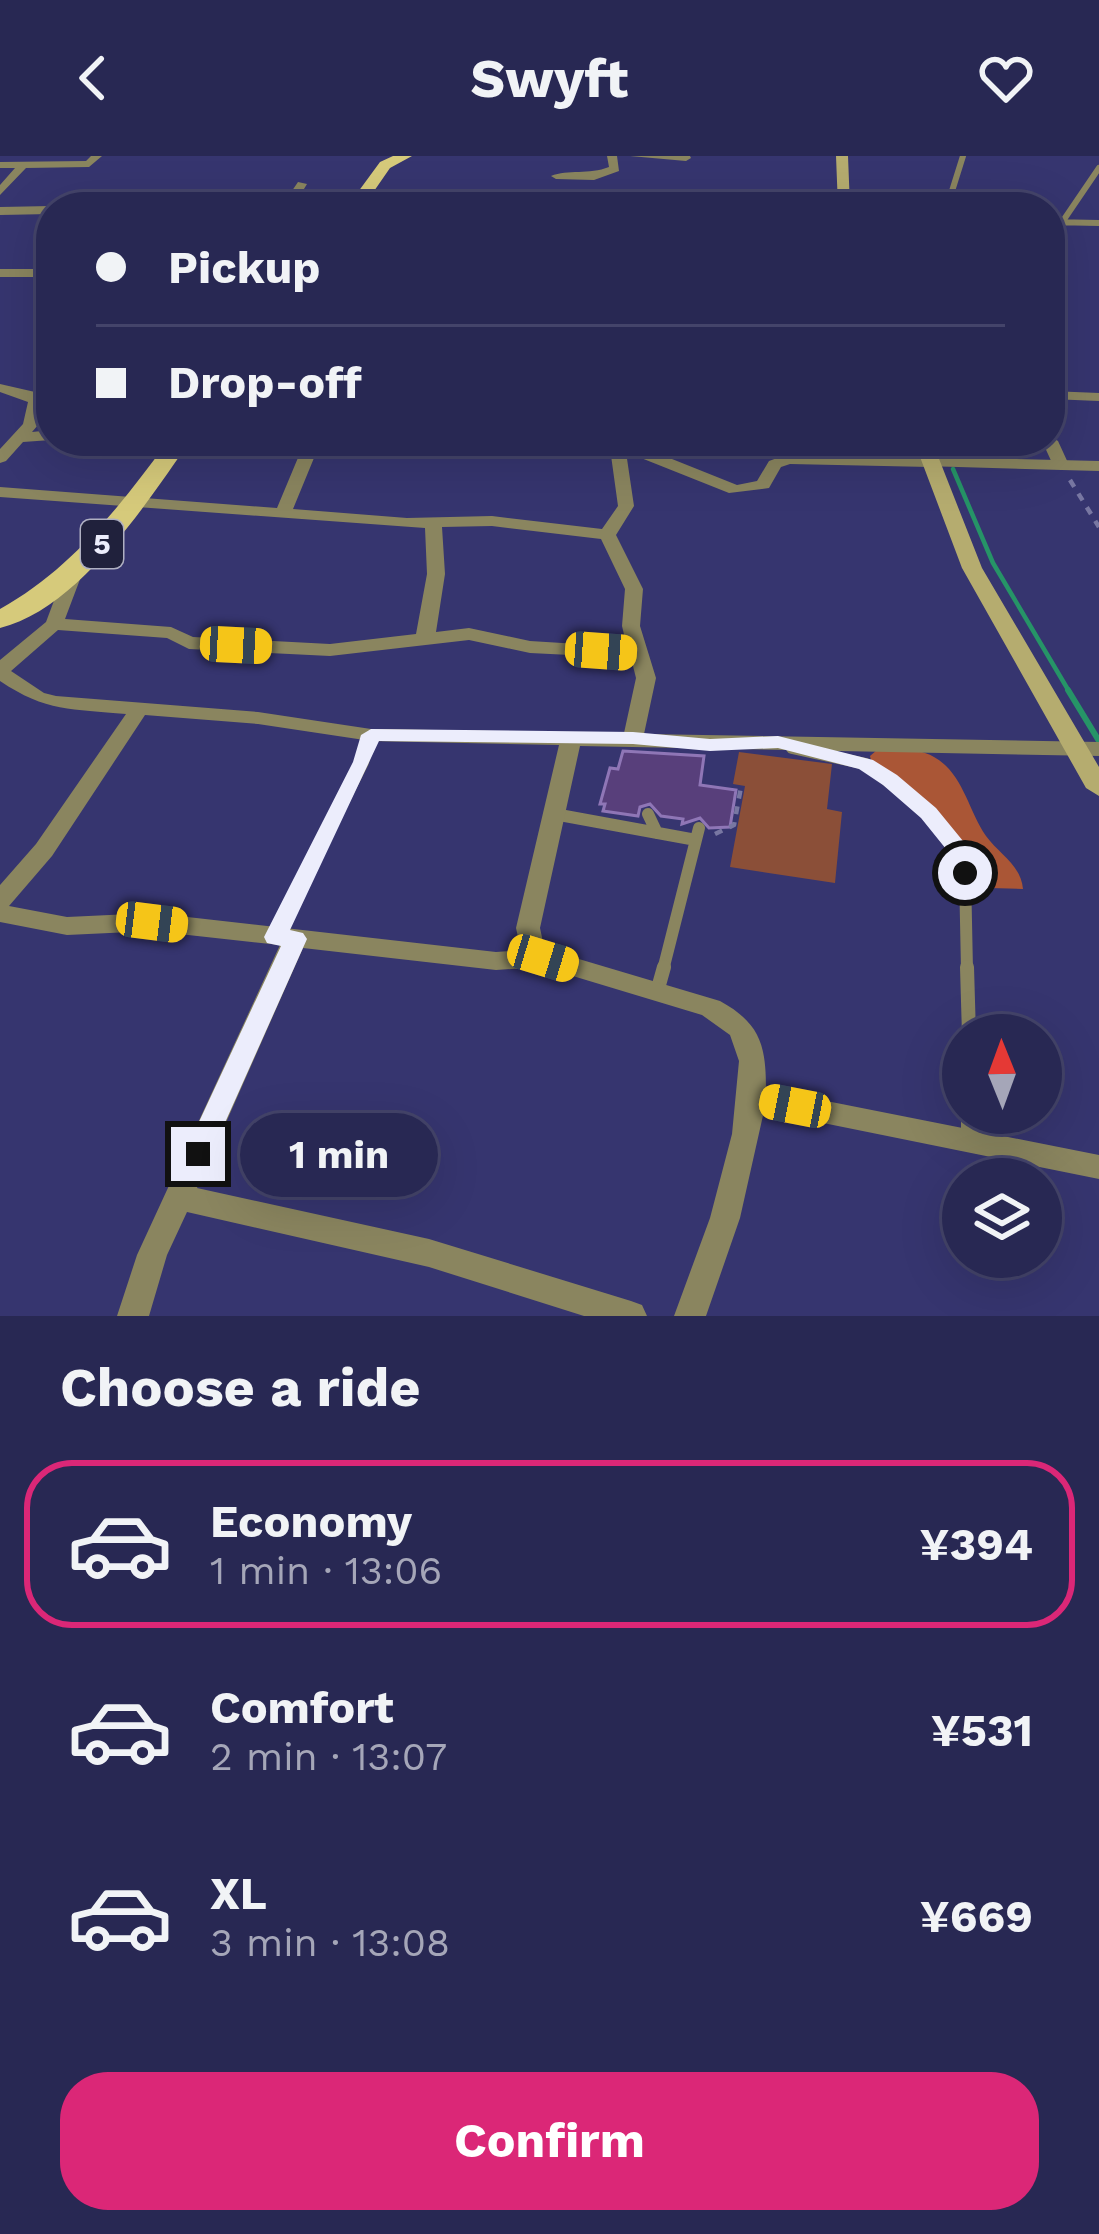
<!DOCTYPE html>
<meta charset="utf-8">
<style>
body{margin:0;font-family:"Work Sans",sans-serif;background:#30305a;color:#f1f3f6;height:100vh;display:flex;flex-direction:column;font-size:45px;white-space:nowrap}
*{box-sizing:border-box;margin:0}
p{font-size:39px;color:#a5a6b8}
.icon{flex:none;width:66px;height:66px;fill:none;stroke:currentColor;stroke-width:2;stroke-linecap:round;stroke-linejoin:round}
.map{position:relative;height:1160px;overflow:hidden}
.drawer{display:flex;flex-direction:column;background:#282853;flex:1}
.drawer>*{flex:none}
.top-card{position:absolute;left:36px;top:36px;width:1029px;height:264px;border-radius:48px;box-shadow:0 12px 48px #0002,0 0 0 3px #44446a;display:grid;align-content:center;height:264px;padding:0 60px;background:#282853}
.needle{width:78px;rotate:359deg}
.buttons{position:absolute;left:942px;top:858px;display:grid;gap:24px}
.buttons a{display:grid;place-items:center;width:120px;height:120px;border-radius:50%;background:#282853;box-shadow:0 12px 48px #0002,0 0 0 3px #44446a;font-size:60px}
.end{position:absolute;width:54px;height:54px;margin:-27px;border:15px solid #ecedfc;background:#111;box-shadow:0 0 0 6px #111}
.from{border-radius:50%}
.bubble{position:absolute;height:84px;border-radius:42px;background:#282853;box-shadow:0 12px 48px #0002,0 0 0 3px #44446a;font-size:39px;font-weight:700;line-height:84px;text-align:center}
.car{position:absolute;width:36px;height:72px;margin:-36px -18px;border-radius:15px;box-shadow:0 0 9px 3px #0007;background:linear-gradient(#f5c518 24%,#345 0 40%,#f5c518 0 76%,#345 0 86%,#f5c518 0)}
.top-card b{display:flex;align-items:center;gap:42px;height:114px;font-size:45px}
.top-card b+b{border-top:3px solid #44446a}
.top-card i{width:30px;height:30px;background:#f1f3f6}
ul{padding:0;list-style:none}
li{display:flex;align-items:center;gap:36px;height:168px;margin:0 24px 18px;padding:0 36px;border:6px solid transparent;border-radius:48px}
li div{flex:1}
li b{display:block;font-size:45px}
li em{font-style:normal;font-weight:700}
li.selected{border-color:#db2777}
li>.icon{width:108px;height:108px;stroke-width:1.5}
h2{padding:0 60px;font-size:54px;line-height:144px}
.button{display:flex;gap:24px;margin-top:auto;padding:24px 60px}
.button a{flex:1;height:138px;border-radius:48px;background:#db2777;color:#fff;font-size:48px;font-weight:700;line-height:138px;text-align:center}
header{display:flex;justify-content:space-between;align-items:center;height:156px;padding:0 60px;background:#282853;font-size:54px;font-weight:700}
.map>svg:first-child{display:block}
.green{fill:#8b4f38}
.forest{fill:#aa5636}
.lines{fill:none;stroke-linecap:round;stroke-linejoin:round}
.stream-far1{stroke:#269467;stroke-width:4.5}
.stream{stroke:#269467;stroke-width:6}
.building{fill:#583f7b;stroke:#8f76b6;stroke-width:3}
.path{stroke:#7877a2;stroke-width:4.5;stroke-dasharray:8 8;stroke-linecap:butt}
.service-far2{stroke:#8a855f;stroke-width:6}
.service-far1{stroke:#8a855f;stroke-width:12}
.service{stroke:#8a855f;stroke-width:14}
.minor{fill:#8a855f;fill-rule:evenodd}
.tertiary{fill:#8a855f;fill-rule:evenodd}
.secondary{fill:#b5ac6f;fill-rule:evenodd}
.primary{fill:#d6ca7b;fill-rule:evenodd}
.route{fill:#ecedfc}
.labels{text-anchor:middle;stroke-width:10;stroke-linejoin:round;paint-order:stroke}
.shield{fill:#20213c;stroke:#afb0c2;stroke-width:3}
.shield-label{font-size:30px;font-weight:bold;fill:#ecedfc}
</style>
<header><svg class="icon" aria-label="back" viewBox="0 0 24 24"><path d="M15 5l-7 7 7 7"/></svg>Swyft<svg class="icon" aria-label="heart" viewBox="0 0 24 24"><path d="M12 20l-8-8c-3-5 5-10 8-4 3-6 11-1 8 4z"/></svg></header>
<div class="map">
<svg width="1099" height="1160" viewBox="0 0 1099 1160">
<rect width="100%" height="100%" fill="#36356f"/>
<!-- green -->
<path class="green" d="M739,596L832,608L827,653L842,656L835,727L730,711L745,630L733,628Z"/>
<!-- forest -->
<path class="forest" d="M877,594C896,594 917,591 934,601C963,617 968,654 986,680C999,698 1021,709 1023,733L990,732L977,724L965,699L916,637L872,608L870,600Z"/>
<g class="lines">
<!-- stream-far1 -->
<path class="stream-far1" d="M942,285L947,298
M953,313L993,407L1070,537"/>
<!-- stream -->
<path class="stream" d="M1068,534L1099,585"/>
</g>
<!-- building -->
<path class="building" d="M623,595L704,600L700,629L736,634L730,671L709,672L700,662L682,668L683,663L661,660L650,648L640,651L638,660L603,655L605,648H600L610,612L618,613Z"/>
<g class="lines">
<!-- path -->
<path class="path" d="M1070,324L1099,371
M715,678L734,669L741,631"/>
<!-- service-far2 -->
<path class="service-far2" d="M947,51L963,0
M1050,66L1099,67
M1050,84L1099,12"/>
<!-- service-far1 -->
<path class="service-far1" d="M792,592L866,608L929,657L956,691L965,717L967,814
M554,658L696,684
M648,658L657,677
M275,781L363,606L371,579
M663,814L699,672"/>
<!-- service -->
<path class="service" d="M967,811L969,879
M657,836L664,811
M968,957V984"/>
<!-- minor -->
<path class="minor" d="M91,0H102L89,11L26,12L0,39V29L15,12H0V6L86,5Z
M607,0H617L619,15L594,24L556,23L551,20C568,13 589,19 609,11Z
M630,0H690L691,2L686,5Z
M298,26L307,28L293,51H281Z
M595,41L667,51L595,47L500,50L506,47Z
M0,113H51V121H0Z
M0,228L35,236L43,245L38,269L32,276L51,274V284L23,286L6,305L0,307V293L23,268L28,246L0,236Z
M1050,235L1099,237V245L1050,243Z
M1050,280L1058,285L1069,309L1067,312L1061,314L1053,309L1042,285H1050Z
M305,285H321L293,353L407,362L492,360L602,373L618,350L609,285H627L737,329L757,325L769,305L788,298L936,303L938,306L930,311L790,308L781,311L769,332L729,337L626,296L634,350L616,379L643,433L640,470L656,522L644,578L1099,586V600L580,590L540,772L543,786L552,795L720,845C760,867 766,889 766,933L1099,999V1023L764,955L740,1062L706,1160H674L710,1062L732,978L739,905L730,879L702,859L543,811L496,814L303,792L197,1032L429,1083L631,1145L642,1149L647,1160H584L429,1111L187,1056L167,1099L149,1160H117L137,1099L280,789L152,775L67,779L0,766V729L36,688L126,558C72,553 46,556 0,525V504L46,466L64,418L73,413L82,418L65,463L171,471L193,481L330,488L416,478L427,418L425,372L0,341V331L277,352ZM492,370L601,383L625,433L622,470L627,491L530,485L469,472L436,476L445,418L442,371ZM58,474L167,482L189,493L330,500L469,484L530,497L631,502L636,522L624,577L371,573L258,556L56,540L44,537L11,515ZM145,559L258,568L371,585L559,589L516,772L521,794L496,796L152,757L67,761L9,750L52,700Z"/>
<!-- tertiary -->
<path class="tertiary" d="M506,46L512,51H492L494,48Z
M108,47H155L161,51H102Z
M51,50L54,51H51V58L0,59V51Z
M930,301L1099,305V315L924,310L921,306Z"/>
<!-- secondary -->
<path class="secondary" d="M836,0H848L850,51H838Z
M914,285H932L982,412L1099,611V640L1086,632L962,412Z"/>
<!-- primary -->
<path class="primary" d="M393,0H412L390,12L363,51H347L380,6Z
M168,285H190C147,347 78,453 0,472V453C72,413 120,350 168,285Z"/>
</g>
<!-- route -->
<path class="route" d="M371,573L633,576L710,583L778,580L873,604L897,619L936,652L963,685L976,717L965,725L957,723L946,693L921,662L883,629L859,613L778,592L710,595L633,588L379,585L290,774L303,777L307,783L211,998L207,1006H188L184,998L281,790L267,787L264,781L353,606L361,579Z"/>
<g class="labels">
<!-- shield labels -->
<rect class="shield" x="81" y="364" width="42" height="48" rx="9"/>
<g class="shield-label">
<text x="102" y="398">5</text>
</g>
</g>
</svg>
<div class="buttons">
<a><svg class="needle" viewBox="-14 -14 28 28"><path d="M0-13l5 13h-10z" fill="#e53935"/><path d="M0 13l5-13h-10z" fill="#a5a6b8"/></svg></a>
<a><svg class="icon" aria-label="layers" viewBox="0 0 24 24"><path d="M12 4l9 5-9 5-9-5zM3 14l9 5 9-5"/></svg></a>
</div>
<i class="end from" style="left:965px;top:717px"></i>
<i class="end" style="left:198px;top:998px"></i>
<div class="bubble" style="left:240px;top:957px;width:198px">1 min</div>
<i class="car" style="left:236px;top:489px;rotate:93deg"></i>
<i class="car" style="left:601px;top:495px;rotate:94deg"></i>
<i class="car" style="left:152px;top:766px;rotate:97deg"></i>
<i class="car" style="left:543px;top:802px;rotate:107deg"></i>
<i class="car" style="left:795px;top:950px;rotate:281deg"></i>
<div class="top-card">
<b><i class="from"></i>Pickup</b>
<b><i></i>Drop-off</b>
</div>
</div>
<section class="drawer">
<h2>Choose a ride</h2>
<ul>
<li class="selected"><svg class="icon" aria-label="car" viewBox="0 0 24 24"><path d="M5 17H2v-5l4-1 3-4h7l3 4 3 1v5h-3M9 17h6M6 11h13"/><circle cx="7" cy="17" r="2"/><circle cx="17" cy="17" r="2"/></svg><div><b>Economy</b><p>1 min · 13:06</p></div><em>¥394</em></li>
<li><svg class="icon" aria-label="car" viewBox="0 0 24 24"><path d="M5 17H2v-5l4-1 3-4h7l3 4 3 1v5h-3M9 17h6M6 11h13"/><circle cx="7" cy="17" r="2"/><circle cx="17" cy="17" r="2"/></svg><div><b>Comfort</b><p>2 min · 13:07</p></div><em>¥531</em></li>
<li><svg class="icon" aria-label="car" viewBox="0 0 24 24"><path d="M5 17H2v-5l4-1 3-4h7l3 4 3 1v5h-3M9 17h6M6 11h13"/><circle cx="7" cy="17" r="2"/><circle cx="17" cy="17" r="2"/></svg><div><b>XL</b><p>3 min · 13:08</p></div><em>¥669</em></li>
</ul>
<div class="button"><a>Confirm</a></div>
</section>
